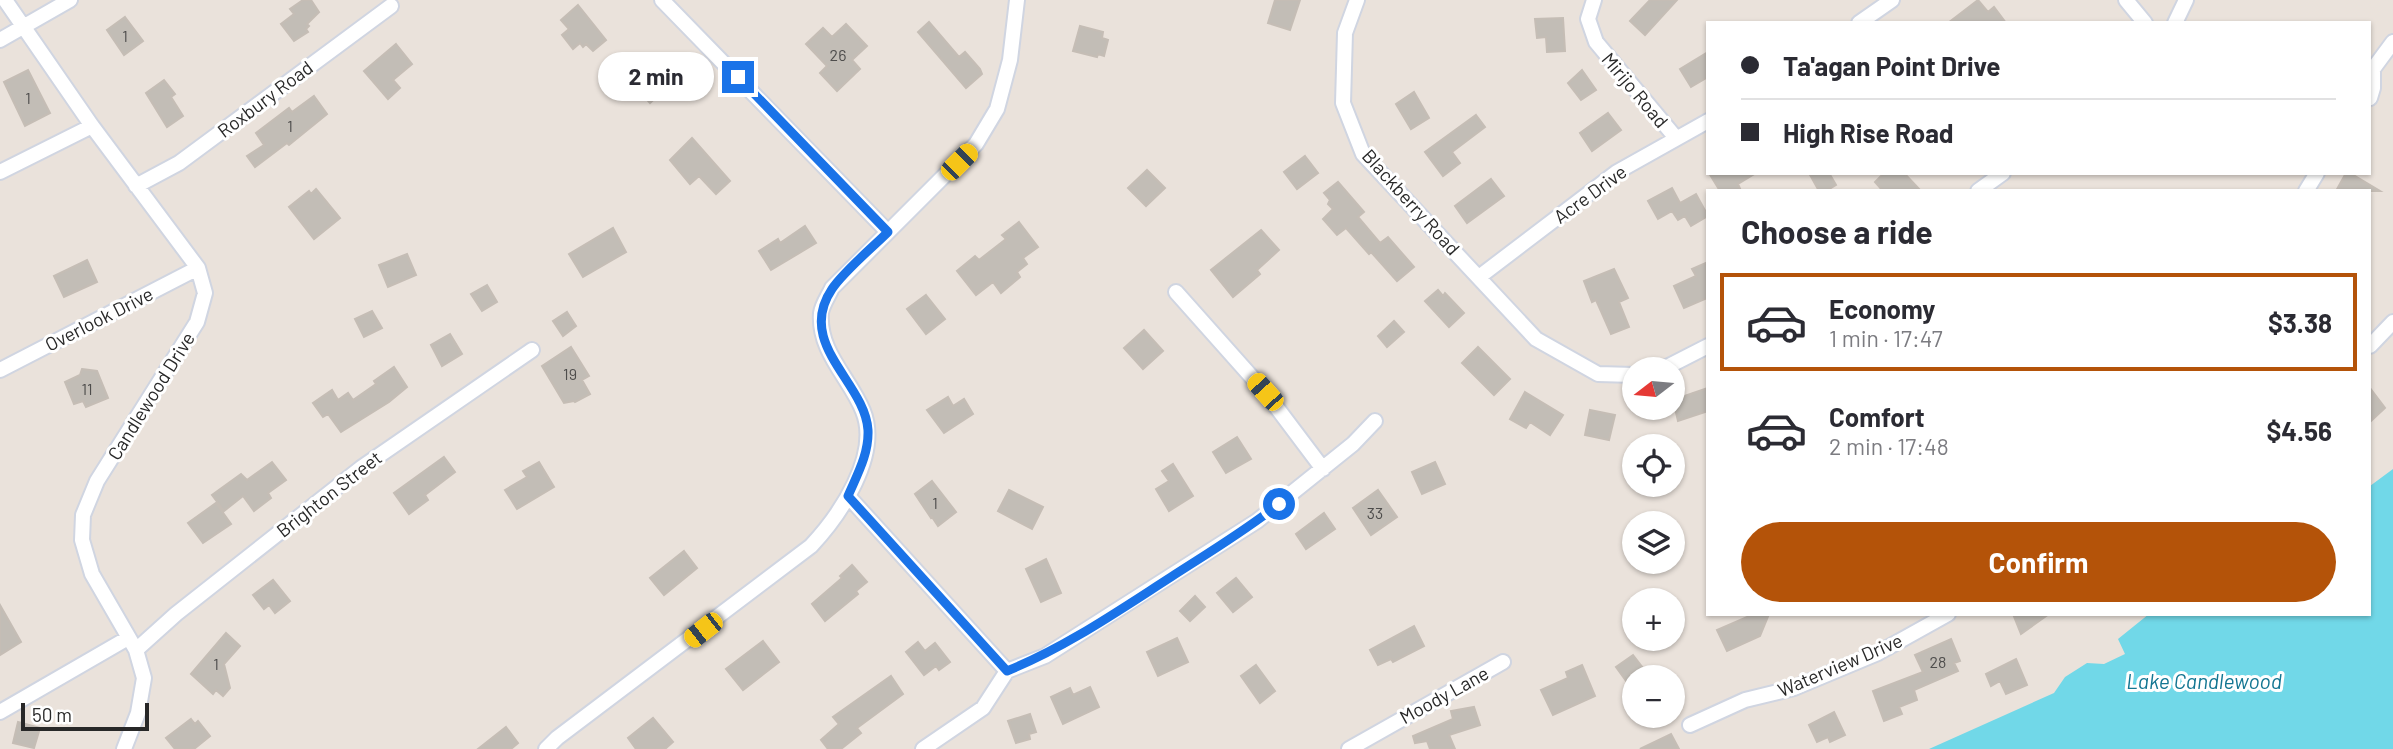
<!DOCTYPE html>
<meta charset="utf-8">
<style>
body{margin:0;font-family:Barlow,sans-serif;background:#f7f7f7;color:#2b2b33;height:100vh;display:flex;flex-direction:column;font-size:26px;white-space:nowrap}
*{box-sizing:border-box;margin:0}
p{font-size:23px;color:#7c7c81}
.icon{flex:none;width:38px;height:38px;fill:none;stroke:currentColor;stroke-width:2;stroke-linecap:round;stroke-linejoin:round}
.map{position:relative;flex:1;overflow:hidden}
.drawer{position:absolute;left:1706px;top:189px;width:665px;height:427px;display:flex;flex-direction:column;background:#fff;border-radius:0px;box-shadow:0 2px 5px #0004}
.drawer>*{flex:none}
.hud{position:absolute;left:1706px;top:21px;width:665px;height:154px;border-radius:0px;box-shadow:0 2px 5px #0004;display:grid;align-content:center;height:154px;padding:0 35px;background:#fff}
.needle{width:46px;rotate:254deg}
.controls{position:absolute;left:1622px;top:357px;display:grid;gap:14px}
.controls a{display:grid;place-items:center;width:63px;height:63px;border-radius:50%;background:#fff;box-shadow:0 2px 5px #0004;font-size:35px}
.scale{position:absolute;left:21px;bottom:18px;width:128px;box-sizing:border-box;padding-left:7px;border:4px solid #282828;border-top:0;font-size:19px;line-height:24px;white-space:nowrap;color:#282828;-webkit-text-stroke:5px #fff;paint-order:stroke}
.end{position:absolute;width:32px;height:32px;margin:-16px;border:9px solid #1a73e8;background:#fff;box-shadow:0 0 0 4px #fff}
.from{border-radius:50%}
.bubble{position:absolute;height:49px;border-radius:24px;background:#fff;box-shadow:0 2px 5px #0004;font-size:23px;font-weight:700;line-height:49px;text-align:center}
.car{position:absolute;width:21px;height:42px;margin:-21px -10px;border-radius:9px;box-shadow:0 0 5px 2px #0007;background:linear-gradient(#f5c518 24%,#345 0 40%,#f5c518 0 76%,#345 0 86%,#f5c518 0)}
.hud b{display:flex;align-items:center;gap:24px;height:66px;font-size:26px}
.hud b+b{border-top:2px solid #e1e1e2}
.hud i{width:18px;height:18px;background:#2b2b33}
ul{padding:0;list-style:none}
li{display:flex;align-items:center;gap:21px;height:98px;margin:0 14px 10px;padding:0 21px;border:4px solid transparent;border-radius:0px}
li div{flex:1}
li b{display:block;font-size:26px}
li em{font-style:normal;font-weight:700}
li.selected{border-color:#b45309}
li>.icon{width:63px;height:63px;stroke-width:1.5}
h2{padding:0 35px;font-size:32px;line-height:84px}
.button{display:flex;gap:14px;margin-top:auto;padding:14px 35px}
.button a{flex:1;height:80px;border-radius:42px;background:#b45309;color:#fff;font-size:28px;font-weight:700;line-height:80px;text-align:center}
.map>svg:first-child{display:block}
.water{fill:#71d8e8}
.building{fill:#c2bdb6;stroke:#c5bdb5;stroke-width:2}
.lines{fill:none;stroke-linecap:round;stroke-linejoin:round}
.minor-casing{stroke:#d0d5e1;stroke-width:18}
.minor{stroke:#fff;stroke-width:14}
.route{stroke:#1a73e8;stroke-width:9}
.labels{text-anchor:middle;stroke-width:6;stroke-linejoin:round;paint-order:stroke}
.number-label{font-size:16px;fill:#4e4d4c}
.street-label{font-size:19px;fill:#282828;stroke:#fff}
.water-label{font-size:21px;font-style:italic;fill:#137692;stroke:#fff}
</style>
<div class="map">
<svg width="2393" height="749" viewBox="0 0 2393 749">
<rect width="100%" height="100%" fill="#eae2db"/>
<!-- water -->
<path class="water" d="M2393,469V749H1929L2054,693L2065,677L2087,663L2104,664L2125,654L2118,639L2149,614H2370V486Z"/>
<!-- building -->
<path class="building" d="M303,0H311L319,12L307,24L309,26L306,29L308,32L294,41L281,24L294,14L290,9Z
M1275,0H1300L1290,30L1268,23Z
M1650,0H1677L1645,35L1630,21Z
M1978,0L1988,12L1994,7L2006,23H1948Z
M578,5L606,40L593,51L586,44L583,47L580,43L573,49L562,35L569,29L561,20Z
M125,17L143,41L124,55L107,30Z
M1563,18L1565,51L1547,52L1546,37L1537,38L1535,19Z
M929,22L959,57L965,52L980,69L982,74L966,88L918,32Z
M846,24L867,46L852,60L860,69L837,91L820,73L827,66L806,44L823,28L832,37Z
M1080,26L1103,32L1102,38L1108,40L1104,56L1098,54L1097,57L1073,51Z
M396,44L412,64L393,80L400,88L388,99L364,71Z
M1708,52V77L1691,87L1680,69Z
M646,63L667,87L650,103L628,78Z
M28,70L50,113L25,126L4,82Z
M1582,70L1596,90L1581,100L1568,83Z
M164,80L175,94L171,97L183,116L167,127L146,93Z
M1414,92L1429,118L1411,129L1396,104Z
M314,96L327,114L289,145L287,143L255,167L247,156L264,145L256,133L289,108L292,112Z
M1608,113L1621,130L1592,151L1580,133Z
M1476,115L1485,127L1452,152L1460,163L1443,176L1425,152Z
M692,138L730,181L716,194L699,176L690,184L670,160Z
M1305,156L1318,173L1297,189L1284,172Z
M1147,170L1165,188L1146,206L1128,188Z
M1709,173H1756L1738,184L1741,191H1720Z
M1809,173H1829L1836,185L1826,191H1819Z
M1884,173H1904L1921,191H1883L1875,182Z
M2346,173H2350L2380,191H2336Z
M1491,179L1504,196L1467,223L1455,206Z
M1338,182L1364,212L1358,217L1380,243L1388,237L1414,267L1397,281L1371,252L1369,254L1346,228L1337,235L1323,219L1333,209L1328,204L1330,200L1324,193Z
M1672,188L1680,203L1696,194L1708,216L1691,226L1685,216L1678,220L1672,211L1658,219L1648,201Z
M316,189L340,218L314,239L289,207L309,191L311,194Z
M1019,222L1038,247L1023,258L1027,264L1017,272L1020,277L1001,293L993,282L976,295L957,271L975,256L979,260L1006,239L1002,235Z
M805,226L816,243L771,270L759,251L778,239L780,243Z
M613,228L626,252L583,277L569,254Z
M1261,230L1279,250L1257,270L1260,274L1233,297L1211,270Z
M407,254L416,275L388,287L379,265Z
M87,260L97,282L64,297L54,276Z
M1708,262V300L1707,298L1684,308L1674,286L1696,276L1692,269Z
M1614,269L1628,298L1619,302L1629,327L1611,334L1596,300L1592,302L1584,281Z
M487,285L497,302L482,311L471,294Z
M1438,290L1443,296L1445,293L1464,313L1449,327L1425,301Z
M926,295L945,319L926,334L907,309Z
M372,311L382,328L364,337L355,319Z
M567,312L576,326L563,336L553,321Z
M1394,321L1404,332L1387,347L1378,336Z
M1144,330L1163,351L1143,369L1124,348Z
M450,334L462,354L442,366L431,345Z
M571,347L589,376L582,380L590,394L575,402L574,401L564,403L542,366Z
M1478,347L1510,379L1494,395L1462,363Z
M394,367L407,387L389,402L341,432L328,414L323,417L313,403L332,390L338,400L348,393L353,400L376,384L374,381Z
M82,369L97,371L108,398L86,407L83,401L74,404L65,382L80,375Z
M1708,388V411L1678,421L1673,400Z
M2370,388L2385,408L2370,422Z
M1525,392L1563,415L1550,435L1530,422L1526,428L1510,419Z
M948,397L953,406L964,399L973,414L944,433L927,410Z
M1590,410L1615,415L1609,440L1585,435Z
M1237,437L1251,459L1226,473L1213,452Z
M444,457L455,472L425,495L428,500L409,514L394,493Z
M272,462L286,480L268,493L271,498L254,511L243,496L224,511L212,495L241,474L247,480Z
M539,462L554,487L517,509L505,490L527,477L523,471Z
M1435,462L1445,484L1422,494L1412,472Z
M1173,464L1193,496L1169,511L1156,489L1169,481L1162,471Z
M932,481L956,512L938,526L932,517L931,518L915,494Z
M1009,490L1043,507L1032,529L998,511Z
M1378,490L1397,517L1371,535L1353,508Z
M216,503L231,524L203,543L188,523Z
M1324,513L1335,529L1306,549L1296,534Z
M684,551L697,568L664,595L650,578Z
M1046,559L1061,593L1041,602L1026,569Z
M852,565L867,582L856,591L858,594L825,621L812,604L842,578L840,576Z
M1236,578L1252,597L1233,612L1217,593Z
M273,580L290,601L275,613L269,605L264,609L253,595Z
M1195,596L1205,607L1190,621L1180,611Z
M0,605L21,642L0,655Z
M1754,614H1769L1760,636L1727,651L1717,630Z
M2013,614H2049L2021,634Z
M1414,626L1424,646L1393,662L1391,659L1378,665L1370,650Z
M226,633L240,646L224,664L230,688L223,696L216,690L213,694L191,674Z
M1177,638L1188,662L1158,676L1147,652Z
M1951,639L1960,661L1954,663L1958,671L1914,690L1917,700L1899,707L1902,714L1884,721L1873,691L1923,672L1915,655Z
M763,641L779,662L743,690L726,669Z
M918,642L925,651L935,643L950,662L939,670L936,666L924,675L906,652Z
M1633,655L1650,677H1634V692L1616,667Z
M2016,659L2027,685L2006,694L2000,681L1991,686L1986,674Z
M1256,665L1275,691L1260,703L1241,676Z
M1582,665L1595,696L1553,715L1541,690L1568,678L1566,672Z
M891,676L903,694L857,728L861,733L841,749H828L821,740L839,724L833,717Z
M1090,687L1099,707L1063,724L1051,697L1070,688L1073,695Z
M1474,707L1480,725L1449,735L1455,749H1430L1427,741L1415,743L1413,736L1453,719L1451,711Z
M1834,712L1845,735L1830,742L1828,737L1817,742L1809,725Z
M1030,714L1036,732L1029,734L1030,739L1016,743L1008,721Z
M653,718L673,742L665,749H636L628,738Z
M191,719L195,724L198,721L210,736L194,749H175L166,738Z
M18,722L40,728L34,748L13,743Z
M506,727L518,743L511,749H478Z
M1671,734L1679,749H1640Z"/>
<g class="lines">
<!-- minor casing -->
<g class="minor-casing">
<path id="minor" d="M5,0L92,126L198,268L205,293L197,322L97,481L83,515L82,540L92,574L136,650L144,678L138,713L124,749
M662,0L888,232
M1357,0L1345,33L1343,103L1363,154L1536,339L1598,374L1634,375
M1594,0L1588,19L1596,42L1676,138
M2126,0L2145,23
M1859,23L1892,0
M2175,23L2186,0
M0,40L70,0
M2373,69L2393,42
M2370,98L2373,88V69
M0,172L92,126
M136,186L179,163L391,6
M1978,191L2003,173
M2306,191L2317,173
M1479,277L1617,172L1708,121
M1176,292L1265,392L1323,469
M2370,346L2393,322
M1663,369L1708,346
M0,370L198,268
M848,496L1007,671
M136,650L176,614L361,468L532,350
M0,712L128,638
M1690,725L1745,700L1794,688L1878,653L1948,614
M546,749L557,738L811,546C840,515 881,455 863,411C850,378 818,352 821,313C822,305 829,295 832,288L976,144L997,109L1010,60L1017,0
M923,749L983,708L1007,671L1045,656L1257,521L1353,444L1375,421
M1349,749L1503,662"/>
</g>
<!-- minor -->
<use href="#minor" class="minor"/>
</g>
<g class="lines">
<!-- route -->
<path class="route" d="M738,77L888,232C872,248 844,271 832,289C795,344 865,382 868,430C869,454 857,475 848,496L1007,671C1066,647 1118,611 1171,577C1208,553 1245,531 1279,504"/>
</g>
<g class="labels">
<!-- number labels -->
<g class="number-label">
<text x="125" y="42">1</text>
<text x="838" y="61">26</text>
<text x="28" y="104">1</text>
<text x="290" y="132">1</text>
<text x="570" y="380">19</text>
<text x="87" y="395">11</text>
<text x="935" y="509">1</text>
<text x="1375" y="519">33</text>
<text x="1938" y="668">28</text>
<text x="216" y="670">1</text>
</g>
<!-- street labels -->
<g class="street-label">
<text transform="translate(1635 90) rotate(50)" y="7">Mirijo Road</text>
<text transform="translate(265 99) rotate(-37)" y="7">Roxbury Road</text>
<text transform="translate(1590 194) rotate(-36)" y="7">Acre Drive</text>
<text transform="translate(1411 202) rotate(48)" y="7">Blackberry Road</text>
<text transform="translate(99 319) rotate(-27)" y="7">Overlook Drive</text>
<text transform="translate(151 396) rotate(-58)" y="7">Candlewood Drive</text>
<text transform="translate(329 494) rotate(-38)" y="7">Brighton Street</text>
<text transform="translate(1840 665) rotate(-23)" y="7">Waterview Drive</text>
<text transform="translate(1444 695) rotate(-29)" y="7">Moody Lane</text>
</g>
<!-- water labels -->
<g class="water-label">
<text x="2204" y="689">Lake Candlewood</text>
</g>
</g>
</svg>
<div class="controls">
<a><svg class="needle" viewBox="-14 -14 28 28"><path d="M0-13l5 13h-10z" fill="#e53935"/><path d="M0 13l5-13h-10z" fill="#7c7c81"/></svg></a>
<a><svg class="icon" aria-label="locate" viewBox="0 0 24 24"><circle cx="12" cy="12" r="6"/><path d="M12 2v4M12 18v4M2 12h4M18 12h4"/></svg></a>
<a><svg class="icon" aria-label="layers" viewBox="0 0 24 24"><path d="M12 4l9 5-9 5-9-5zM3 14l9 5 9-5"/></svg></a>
<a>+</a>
<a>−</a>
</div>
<div class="scale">50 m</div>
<i class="end from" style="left:1279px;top:504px"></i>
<i class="end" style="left:738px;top:77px"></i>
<div class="bubble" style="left:598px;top:52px;width:116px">2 min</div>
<i class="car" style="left:959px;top:162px;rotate:45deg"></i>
<i class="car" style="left:1265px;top:392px;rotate:318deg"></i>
<i class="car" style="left:703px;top:630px;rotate:232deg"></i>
<div class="hud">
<b><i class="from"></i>Ta'agan Point Drive</b>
<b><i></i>High Rise Road</b>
</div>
<section class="drawer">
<h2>Choose a ride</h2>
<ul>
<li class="selected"><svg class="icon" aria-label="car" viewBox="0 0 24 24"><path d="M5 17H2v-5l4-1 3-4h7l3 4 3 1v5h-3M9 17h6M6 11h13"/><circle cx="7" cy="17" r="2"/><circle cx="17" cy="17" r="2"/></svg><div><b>Economy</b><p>1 min · 17:47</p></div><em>$3.38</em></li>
<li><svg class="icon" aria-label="car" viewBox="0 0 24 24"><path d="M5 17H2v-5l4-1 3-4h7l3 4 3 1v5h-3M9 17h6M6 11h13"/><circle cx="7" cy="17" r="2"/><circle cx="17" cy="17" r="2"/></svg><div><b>Comfort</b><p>2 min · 17:48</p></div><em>$4.56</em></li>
</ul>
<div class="button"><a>Confirm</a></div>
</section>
</div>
